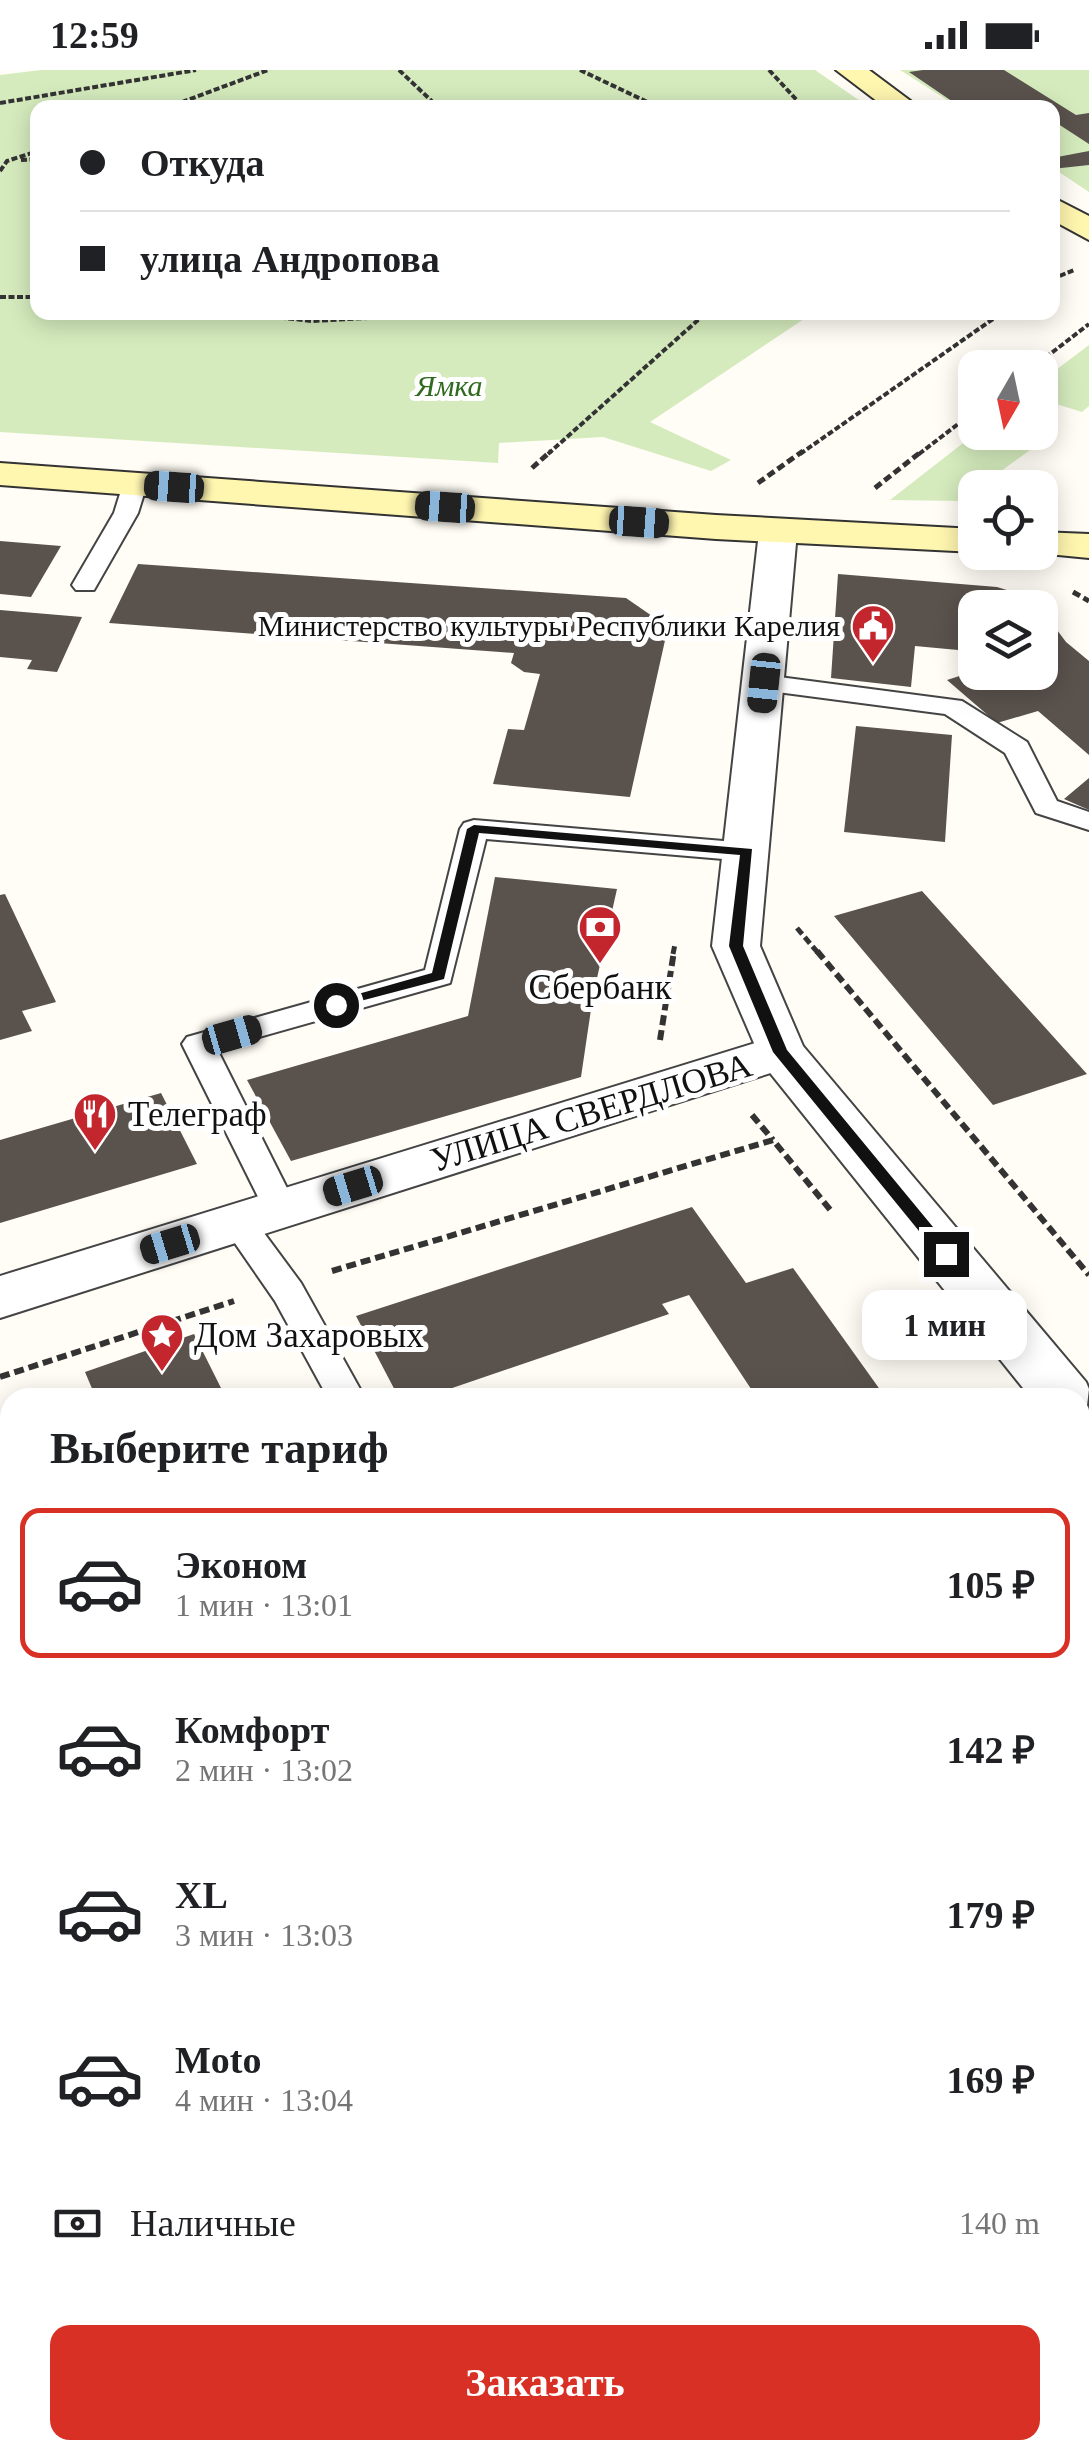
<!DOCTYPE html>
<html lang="ru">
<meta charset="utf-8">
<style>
body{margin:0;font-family:Georgia,serif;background:#f6f6f6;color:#202124;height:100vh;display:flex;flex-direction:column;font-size:38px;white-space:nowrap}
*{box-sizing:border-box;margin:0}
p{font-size:32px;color:#757577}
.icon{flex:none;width:55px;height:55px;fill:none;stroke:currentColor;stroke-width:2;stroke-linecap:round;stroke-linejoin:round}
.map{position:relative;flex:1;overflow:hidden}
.details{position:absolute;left:0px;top:1318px;width:1090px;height:1072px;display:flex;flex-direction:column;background:#fff;border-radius:30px 30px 0 0;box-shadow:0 5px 25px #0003}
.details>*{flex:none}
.guide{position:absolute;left:30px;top:30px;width:1030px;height:220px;border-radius:20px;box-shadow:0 5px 25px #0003;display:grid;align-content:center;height:220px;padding:0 50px;background:#fff}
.needle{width:65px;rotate:189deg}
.fabs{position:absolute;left:958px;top:280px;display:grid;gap:20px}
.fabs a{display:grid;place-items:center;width:100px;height:100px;border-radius:20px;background:#fff;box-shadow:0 5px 25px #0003;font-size:50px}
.end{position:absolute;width:45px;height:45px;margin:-22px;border:12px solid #111;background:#fff;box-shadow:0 0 0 5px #fff}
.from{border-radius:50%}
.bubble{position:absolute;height:70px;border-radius:20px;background:#fff;box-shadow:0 5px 25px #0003;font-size:32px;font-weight:700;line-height:70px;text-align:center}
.car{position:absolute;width:30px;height:60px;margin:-30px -15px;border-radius:12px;box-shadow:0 0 8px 2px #0007;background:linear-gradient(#222 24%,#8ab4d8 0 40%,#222 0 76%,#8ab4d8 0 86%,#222 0)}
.guide b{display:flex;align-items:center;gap:35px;height:95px;font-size:38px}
.guide b+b{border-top:2px solid #e0e0e0}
.guide i{width:25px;height:25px;background:#202124}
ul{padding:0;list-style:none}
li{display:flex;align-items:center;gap:30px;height:150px;margin:0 20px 15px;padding:0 30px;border:5px solid transparent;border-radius:20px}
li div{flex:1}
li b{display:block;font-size:38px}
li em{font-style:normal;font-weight:700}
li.selected{border-color:#d93025}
li>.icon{width:90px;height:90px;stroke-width:1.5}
h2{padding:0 50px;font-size:45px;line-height:120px}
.pay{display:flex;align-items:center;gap:25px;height:110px;padding:0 50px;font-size:38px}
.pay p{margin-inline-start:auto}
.cta{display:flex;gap:20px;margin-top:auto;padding:20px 50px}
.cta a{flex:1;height:115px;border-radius:20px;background:#d93025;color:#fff;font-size:40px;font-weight:700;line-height:115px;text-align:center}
.status{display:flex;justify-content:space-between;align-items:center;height:70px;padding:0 50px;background:#fff;direction:ltr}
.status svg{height:28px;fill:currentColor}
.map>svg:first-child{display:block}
.green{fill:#d5ebbd}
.building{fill:#5a524d}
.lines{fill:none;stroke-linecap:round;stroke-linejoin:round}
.service-casing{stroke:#444;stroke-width:4}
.minor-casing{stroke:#444;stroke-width:4}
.tertiary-casing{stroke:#444;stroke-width:4}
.secondary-casing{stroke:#333;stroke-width:4}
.path-far2{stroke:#333;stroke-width:4;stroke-dasharray:6 2.5;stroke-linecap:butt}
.path-far1{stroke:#333;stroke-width:5;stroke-dasharray:8 4;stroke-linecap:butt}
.path{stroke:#333;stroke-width:6;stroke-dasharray:10 5;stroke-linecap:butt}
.service{fill:#fff;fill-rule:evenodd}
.minor{fill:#fff;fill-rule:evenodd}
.tertiary{fill:#fff;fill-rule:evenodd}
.secondary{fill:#fff6b0;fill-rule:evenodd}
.route{fill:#111}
.labels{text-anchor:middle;stroke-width:10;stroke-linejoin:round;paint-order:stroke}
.far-park-label{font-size:30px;font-style:italic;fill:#2f6b1f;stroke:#fff}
.far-poi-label{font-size:30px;fill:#111;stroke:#fff;text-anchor:end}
.poi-label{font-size:35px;fill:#111;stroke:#fff;text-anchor:start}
.street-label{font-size:35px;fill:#111;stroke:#fff}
</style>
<div class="status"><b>12:59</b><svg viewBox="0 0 49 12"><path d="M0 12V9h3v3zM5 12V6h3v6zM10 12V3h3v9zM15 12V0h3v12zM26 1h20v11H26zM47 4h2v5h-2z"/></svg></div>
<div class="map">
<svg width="1089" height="2389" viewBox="0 0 1089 2389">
<rect width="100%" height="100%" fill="#fffdf5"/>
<!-- green -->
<path class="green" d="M41,0H815L869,37L38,38V242L813,243L650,352L731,390L711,401L603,367L499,373L498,393L0,362V5Z
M900,0H1089V122L1053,98L1052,38L958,37Z
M1089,275V336L1082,342L1040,329V312Z
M1040,353L1059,359L960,431L890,430L976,363L1040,362Z"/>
<!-- building -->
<path class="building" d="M923,0H1004L1076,45L1089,43V74L1052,50V38H962L909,2Z
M1089,81V95L1052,99V88Z
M0,471L61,476L31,527L0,524Z
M138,494L626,528L668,557L630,727L493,714L508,659L524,660L540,604L524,602L511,593L514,583L109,553Z
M838,504L997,517L1033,528L1066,572L1089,591V685L1038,641L997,653L947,610L975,601L1040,602V538H975V597L958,580L915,576L911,617L831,608Z
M0,540L82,547L57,602L27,599L32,590L0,587Z
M856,656L952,665L945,772L844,762Z
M1089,708V740L1064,729Z
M495,807L617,819L593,926L581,1007L291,1091L247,1010L468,946Z
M922,821L1087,1004L993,1035L834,846Z
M5,824L56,932L22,941L32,961L0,970V825Z
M161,1023L197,1094L0,1153V1070Z
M692,1137L746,1213L793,1198L886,1328H757L689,1225L662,1234L669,1244L423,1328H399L356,1246Z
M194,1264L226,1328H96L85,1302Z
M10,1599V1851L0,1855V1602Z
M10,2014V2208L0,2212V2018Z
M165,2380H397L401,2389H168Z
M732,2380H797L778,2389H736Z"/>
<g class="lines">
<!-- service casing -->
<g class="service-casing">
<path id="service" d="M135,407L147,414L138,443L94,520H76L72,515L114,443L123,414Z
M764,605L962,631L1027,672L1057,731L1089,742V760L1036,743L1005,683L945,644L755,619L751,613Z
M474,750L747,773L757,776L762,782L757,788L747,791L486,769L450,913L217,979L297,1138L292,1147L280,1150L268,1147L182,974L187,967L425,900L460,759L464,753Z
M238,1141L250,1144L301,1213L365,1328H328L275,1231L221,1153L226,1144Z"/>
</g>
<!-- minor casing -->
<g class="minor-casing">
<path id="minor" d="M781,965L799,970L806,982L799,994L0,1248V1206Z"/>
</g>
<!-- tertiary casing -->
<g class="tertiary-casing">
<path id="tertiary" d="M778,450L792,454L797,462L760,876L803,976L1086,1312L1089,1319L1086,1344L1080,1346V1328H1031L763,994L712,876L759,462L764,454Z"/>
</g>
<!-- secondary casing -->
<g class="secondary-casing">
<path id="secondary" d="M836,0H869L920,38H886Z
M1052,127L1089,146V170L1052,150Z
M0,393L716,445L975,459V482L716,469L0,415Z
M1040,462L1089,464V488L1027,482H1040Z"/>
</g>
<!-- path-far2 -->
<path class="path-far2" d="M399,0L439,38
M580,0L660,38
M769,0L804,38
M0,33L196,0
M166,38L268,0
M21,90L38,89
M0,101L7,91L38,81
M1052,209L1074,200
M0,227H38
M229,242L312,251L478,242
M1032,298L1089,254
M548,384L707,242
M800,384L1003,242
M919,384L975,341"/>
<!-- path-far1 -->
<path class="path-far1" d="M532,398L551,381
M758,413L803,381
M875,418L922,381
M1073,522L1089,531
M797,858L819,884
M673,884L675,874"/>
<!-- path -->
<path class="path" d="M817,881L1089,1205
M660,970L674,881
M752,1045L773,1070
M332,1201L773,1070L832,1142
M0,1307L234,1231
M1080,1441L1089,1452"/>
<!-- service -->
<use href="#service" class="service"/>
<!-- minor -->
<use href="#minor" class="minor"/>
<!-- tertiary -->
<use href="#tertiary" class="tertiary"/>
<!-- secondary -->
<use href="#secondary" class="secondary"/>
</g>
<!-- route -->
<path class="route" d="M474,755L752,779L743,876L787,980L952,1180V1188H941L773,982L729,876L740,785L479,763L444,909L330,939V932L432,903L467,759Z"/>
<!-- icons -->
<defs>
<g id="civic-pin" transform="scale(2.25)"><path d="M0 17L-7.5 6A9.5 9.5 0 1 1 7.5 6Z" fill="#c4262e" stroke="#fff"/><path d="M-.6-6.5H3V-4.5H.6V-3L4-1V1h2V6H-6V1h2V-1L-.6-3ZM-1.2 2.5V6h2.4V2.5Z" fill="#fff"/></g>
<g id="bank-pin" transform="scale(2.25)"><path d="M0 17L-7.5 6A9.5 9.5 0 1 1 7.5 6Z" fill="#c4262e" stroke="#fff"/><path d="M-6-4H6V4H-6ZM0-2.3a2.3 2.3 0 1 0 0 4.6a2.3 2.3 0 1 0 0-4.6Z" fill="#fff"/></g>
<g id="restaurant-pin" transform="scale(2.25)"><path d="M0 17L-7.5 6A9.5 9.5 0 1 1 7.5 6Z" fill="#c4262e" stroke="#fff"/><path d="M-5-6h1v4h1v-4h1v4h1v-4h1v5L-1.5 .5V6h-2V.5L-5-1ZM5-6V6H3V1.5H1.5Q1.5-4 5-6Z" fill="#fff"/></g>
<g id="sight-pin" transform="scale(2.25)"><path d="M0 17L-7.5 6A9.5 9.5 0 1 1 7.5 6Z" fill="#c4262e" stroke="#fff"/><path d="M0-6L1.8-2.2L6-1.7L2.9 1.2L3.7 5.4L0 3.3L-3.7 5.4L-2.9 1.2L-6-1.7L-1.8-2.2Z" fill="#fff"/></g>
</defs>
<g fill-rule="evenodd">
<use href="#civic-pin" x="873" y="556"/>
<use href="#bank-pin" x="600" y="857"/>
<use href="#restaurant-pin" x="95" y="1044"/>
<use href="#sight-pin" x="162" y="1265"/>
</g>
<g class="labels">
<!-- far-park labels -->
<g class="far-park-label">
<text x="449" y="326">Ямка</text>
</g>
<!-- far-poi labels -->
<g class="far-poi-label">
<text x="840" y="566">Министерство культуры Республики Карелия</text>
</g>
<!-- poi labels -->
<g class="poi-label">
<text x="600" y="929" text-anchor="middle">Сбербанк</text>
<text x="128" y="1056">Телеграф</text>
<text x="194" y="1277">Дом Захаровых</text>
</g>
<!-- street labels -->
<g class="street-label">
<text transform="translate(591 1042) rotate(-17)" y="12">УЛИЦА СВЕРДЛОВА</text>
</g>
</g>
</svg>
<div class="fabs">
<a><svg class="needle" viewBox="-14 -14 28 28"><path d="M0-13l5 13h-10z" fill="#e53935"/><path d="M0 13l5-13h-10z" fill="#757577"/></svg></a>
<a><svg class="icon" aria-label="locate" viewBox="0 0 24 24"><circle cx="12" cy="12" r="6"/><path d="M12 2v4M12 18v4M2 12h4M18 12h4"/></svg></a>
<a><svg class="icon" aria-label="layers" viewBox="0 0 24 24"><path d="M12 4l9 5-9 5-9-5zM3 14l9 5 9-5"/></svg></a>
</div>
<i class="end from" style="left:336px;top:935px"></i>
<i class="end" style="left:946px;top:1184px"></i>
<div class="bubble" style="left:862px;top:1220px;width:165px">1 мин</div>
<i class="car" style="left:174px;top:417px;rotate:274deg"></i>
<i class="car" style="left:445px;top:437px;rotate:274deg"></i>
<i class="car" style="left:639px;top:452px;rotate:94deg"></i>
<i class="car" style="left:764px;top:613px;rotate:186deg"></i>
<i class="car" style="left:232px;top:965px;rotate:74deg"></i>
<i class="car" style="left:353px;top:1116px;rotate:253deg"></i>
<i class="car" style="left:170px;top:1174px;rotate:253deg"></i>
<div class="guide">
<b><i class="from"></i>Откуда</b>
<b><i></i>улица Андропова</b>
</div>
<section class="details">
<h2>Выберите тариф</h2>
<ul>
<li class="selected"><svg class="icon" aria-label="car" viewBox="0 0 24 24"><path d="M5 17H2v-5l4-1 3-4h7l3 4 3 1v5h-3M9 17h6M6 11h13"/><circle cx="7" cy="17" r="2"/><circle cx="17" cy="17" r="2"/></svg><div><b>Эконом</b><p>1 мин · 13:01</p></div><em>105 ₽</em></li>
<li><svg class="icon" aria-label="car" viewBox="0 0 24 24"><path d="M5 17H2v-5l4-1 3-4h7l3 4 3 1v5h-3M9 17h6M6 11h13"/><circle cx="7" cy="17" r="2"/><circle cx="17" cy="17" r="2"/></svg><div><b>Комфорт</b><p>2 мин · 13:02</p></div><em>142 ₽</em></li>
<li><svg class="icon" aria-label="car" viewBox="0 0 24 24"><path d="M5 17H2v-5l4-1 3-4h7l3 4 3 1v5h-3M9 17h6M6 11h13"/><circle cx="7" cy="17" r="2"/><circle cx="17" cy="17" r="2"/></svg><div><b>XL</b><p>3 мин · 13:03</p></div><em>179 ₽</em></li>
<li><svg class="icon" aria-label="car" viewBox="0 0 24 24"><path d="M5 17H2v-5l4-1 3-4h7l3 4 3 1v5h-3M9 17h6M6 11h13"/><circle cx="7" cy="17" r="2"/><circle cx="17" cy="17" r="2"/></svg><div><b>Moto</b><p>4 мин · 13:04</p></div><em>169 ₽</em></li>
</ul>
<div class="pay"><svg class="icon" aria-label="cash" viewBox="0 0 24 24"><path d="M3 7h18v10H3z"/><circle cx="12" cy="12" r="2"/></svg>Наличные<p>140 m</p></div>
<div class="cta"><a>Заказать</a></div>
</section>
</div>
